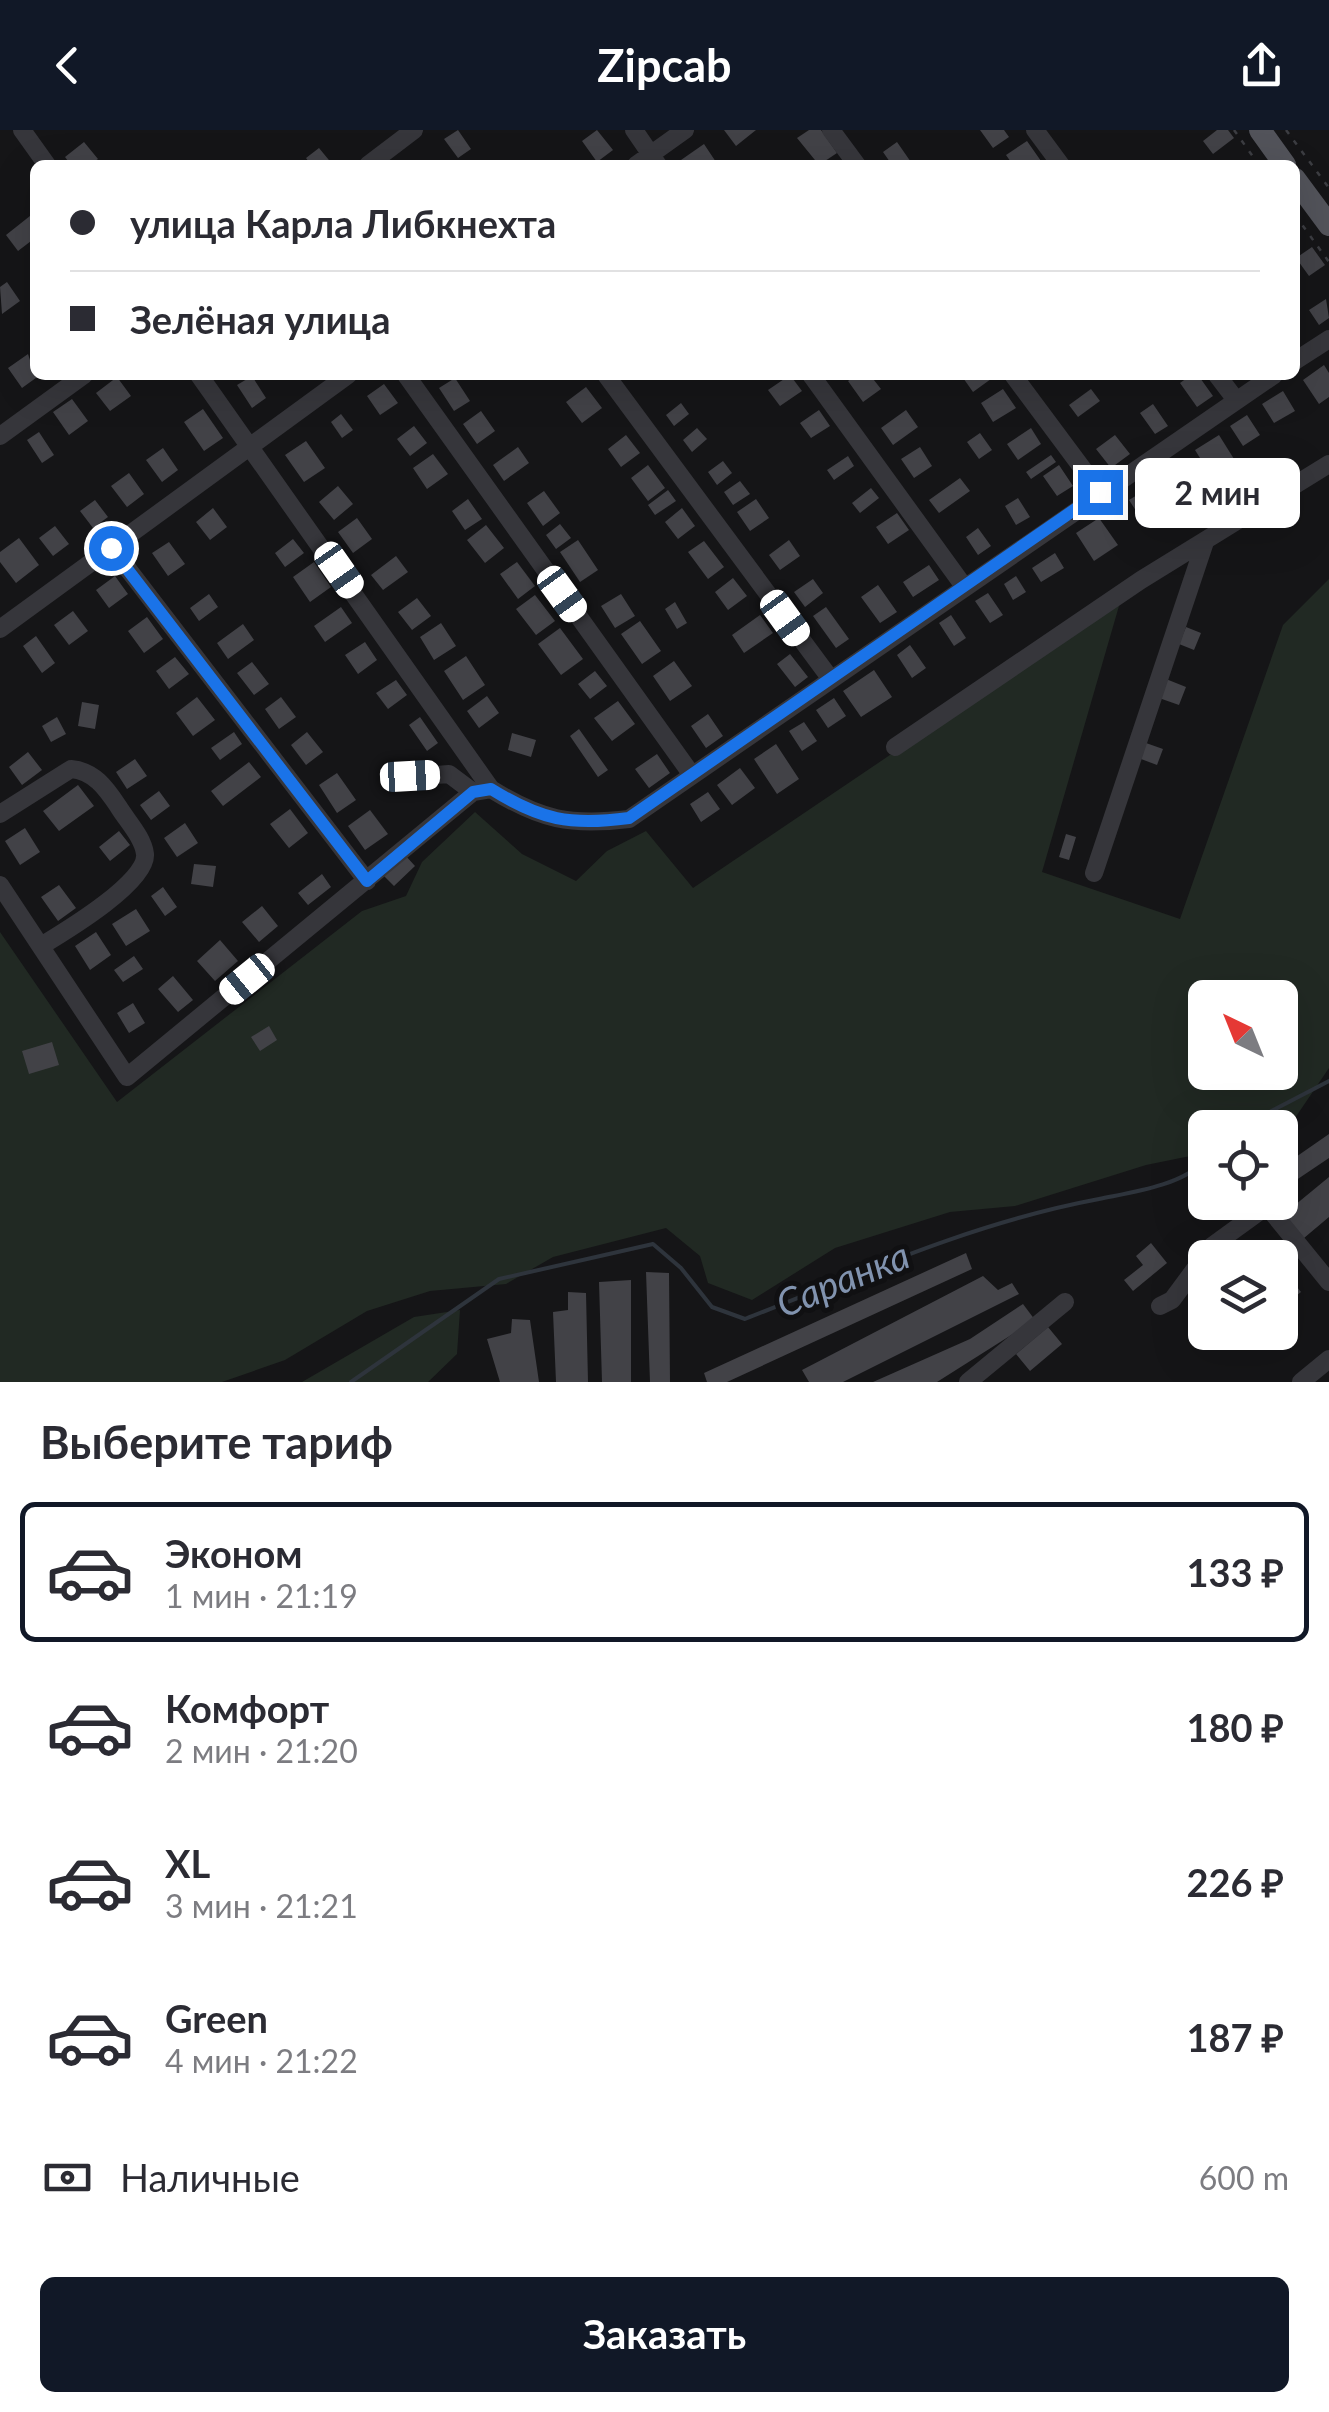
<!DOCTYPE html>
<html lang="ru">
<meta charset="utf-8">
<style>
body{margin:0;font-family:Lato,sans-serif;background:#f7f7f7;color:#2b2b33;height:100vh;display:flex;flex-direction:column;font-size:38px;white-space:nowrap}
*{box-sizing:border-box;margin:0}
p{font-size:32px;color:#7c7c81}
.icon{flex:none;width:55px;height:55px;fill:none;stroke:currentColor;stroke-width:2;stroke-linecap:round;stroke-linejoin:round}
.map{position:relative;height:1252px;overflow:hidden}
.panel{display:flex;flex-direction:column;background:#fff;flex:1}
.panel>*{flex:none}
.hud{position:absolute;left:30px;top:30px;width:1270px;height:220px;border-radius:15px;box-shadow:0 10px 40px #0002;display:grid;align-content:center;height:220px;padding:0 40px;background:#fff}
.needle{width:65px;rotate:317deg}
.buttons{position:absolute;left:1188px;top:850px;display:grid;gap:20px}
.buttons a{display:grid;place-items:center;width:110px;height:110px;border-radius:15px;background:#fff;box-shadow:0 10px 40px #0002;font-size:50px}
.end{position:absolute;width:45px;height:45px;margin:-22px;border:12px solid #1a73e8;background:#fff;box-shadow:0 0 0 5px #fff}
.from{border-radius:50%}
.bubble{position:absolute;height:70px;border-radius:15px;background:#fff;box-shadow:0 10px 40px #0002;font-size:32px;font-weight:700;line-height:70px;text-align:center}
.car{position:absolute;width:30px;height:60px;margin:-30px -15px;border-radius:12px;box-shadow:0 0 8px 2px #0007;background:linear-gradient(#fff 24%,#345 0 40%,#fff 0 76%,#345 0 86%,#fff 0)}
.hud b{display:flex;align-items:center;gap:35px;height:95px;font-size:38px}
.hud b+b{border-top:2px solid #e1e1e2}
.hud i{width:25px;height:25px;background:#2b2b33}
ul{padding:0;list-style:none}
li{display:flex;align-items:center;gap:30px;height:140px;margin:0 20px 15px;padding:0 20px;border:5px solid transparent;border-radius:15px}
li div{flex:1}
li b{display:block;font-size:38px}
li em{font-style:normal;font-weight:700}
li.active{border-color:#111827}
li>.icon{width:90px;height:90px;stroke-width:1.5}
h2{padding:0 40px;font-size:45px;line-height:120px}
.pay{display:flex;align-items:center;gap:25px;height:110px;padding:0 40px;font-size:38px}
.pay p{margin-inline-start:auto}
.action{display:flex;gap:20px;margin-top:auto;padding:20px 40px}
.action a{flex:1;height:115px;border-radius:15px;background:#111827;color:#fff;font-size:40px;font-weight:700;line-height:115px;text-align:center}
header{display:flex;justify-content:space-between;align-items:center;height:130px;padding:0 40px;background:#111827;color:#fff;font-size:45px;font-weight:700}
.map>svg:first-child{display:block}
.green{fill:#212923;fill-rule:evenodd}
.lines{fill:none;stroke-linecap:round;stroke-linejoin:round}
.stream{stroke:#2e343c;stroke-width:4}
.building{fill:#424247}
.path{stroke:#3c3d42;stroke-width:2.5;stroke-dasharray:5 8;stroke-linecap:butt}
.minor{stroke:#36363b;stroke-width:18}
.major{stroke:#52535a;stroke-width:22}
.route{stroke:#1a73e8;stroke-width:12}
.labels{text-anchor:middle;stroke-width:10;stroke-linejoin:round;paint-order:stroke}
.water-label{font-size:38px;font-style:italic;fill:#8193af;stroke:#101012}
</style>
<header><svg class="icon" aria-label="back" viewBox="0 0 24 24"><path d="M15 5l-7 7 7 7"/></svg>Zipcab<svg class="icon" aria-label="share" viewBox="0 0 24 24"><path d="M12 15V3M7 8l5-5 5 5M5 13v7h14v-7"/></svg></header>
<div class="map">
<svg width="1329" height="1252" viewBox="0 0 1329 1252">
<rect width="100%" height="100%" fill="#151517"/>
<!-- green -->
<path class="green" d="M1329,449V938L1293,991L1280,998H1205V1023L1146,1035L1015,1076L950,1082L835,1118L752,1170L708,1153L700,1126L666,1098L553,1127L506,1154L430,1161L367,1181L285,1230L222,1252H0V802L117,972L362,781L406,766L422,732L475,682L522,724L576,751L607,721L646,701L693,758L1121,469L1042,742L1180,789L1283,495ZM1205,868H1280V942H1205Z
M460,1180L457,1224L428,1252H302L414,1187Z"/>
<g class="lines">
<!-- stream -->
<path class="stream" d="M1239,998L1329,951
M351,1252L499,1149L653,1114L681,1138L712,1177L745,1189C862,1143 975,1092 1099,1069C1133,1062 1180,1056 1205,1031"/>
</g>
<!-- building -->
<path class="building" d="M458,0L471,19L458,28L444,9Z
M597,0L613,20L597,32L582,11Z
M724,0H756L736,16Z
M809,0H821L837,23L819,35L797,8Z
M980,0H1004L1009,7L993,18Z
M1217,0H1228L1234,8L1213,24L1203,11Z
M1027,11L1041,31L1013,35L1006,25Z
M84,12L98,29L90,35H71L65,27Z
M897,12L913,35H892L883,22Z
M704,14L718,35H685L681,30Z
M319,18L333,35H311L306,28Z
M35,82V108L18,121L6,105Z
M1312,117L1325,135L1309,146L1296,128Z
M7,152L20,171L2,184L0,157Z
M1326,169L1329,188L1319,195L1309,180Z
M28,224L35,245H40L22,258L8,238Z
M1324,235L1329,243V267L1319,274L1303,250Z
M790,245L802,261L780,276L768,260Z
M856,245H870L881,259L863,272L848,251Z
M961,245H988L991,249L973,262Z
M1191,245H1198L1213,266L1197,277L1180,253Z
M252,246L266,268L252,278L237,255Z
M117,247L131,266L110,281L96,263Z
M455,248L470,271L454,281L439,258Z
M384,254L398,273L380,285L367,266Z
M586,257L602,278L582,293L566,272Z
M1003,259L1016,278L993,292L981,273Z
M1091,259L1100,271L1078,287L1069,275Z
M1283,261L1295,281L1274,293L1262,274Z
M72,269L88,291L69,305L53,282Z
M681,273L689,284L674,296L666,285Z
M1153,274L1168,296L1155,304L1140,283Z
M203,279L223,308L204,321L184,292Z
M819,280L830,296L811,308L800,293Z
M906,280L918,297L893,315L881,298Z
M481,281L495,301L477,314L463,294Z
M341,284L353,300L342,308L331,292Z
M1247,285L1260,305L1243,316L1230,296Z
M414,296L427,313L410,326L397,309Z
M697,298L707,309L692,322L683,310Z
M1031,298L1041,314L1018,330L1007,314Z
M39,302L54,325L42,333L27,310Z
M980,303L992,320L979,329L967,312Z
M626,305L640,323L621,337L608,319Z
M1115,305L1130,324L1111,338L1096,319Z
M1219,305L1234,329L1210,344L1195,320Z
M306,311L325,338L304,352L285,325Z
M518,317L529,333L504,351L493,335Z
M920,317L932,336L914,348L901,329Z
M163,318L178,340L162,352L146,330Z
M433,324L448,344L427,359L413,338Z
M1051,325L1056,332L1031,349L1026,342Z
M848,326L854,336L834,350L827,340Z
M723,331L732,343L717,355L708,342Z
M1182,331L1197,355L1180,366L1165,343Z
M648,335L665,358L648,371L631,348Z
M1059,335L1073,356L1057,366L1043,346Z
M129,343L144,364L127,377L111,356Z
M960,348L970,361L939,383L929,370Z
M740,351L750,364L733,375L724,362Z
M338,356L353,374L334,390L319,372Z
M871,358L879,368L860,383L852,373Z
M668,360L676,371L655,385L648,375Z
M544,361L560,383L543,396L527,373Z
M1142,362L1155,382L1142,390L1129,370Z
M1018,368L1030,387L1016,395L1005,376Z
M468,369L482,389L465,400L452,381Z
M756,369L769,388L750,401L737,382Z
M95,370L108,387L93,398L80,381Z
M213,378L227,397L210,410L196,392Z
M682,378L695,396L678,409L665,392Z
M897,383L909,400L888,414L876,397Z
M357,388L372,409L353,423L338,402Z
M1099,388L1118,415L1094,431L1076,403Z
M560,394L571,408L556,419L546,405Z
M486,395L504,418L485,433L467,410Z
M55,396L69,414L53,426L39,408Z
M978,398L991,416L978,425L966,407Z
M19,408L39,435L16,453L0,432V422Z
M293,409L304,423L285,437L275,423Z
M578,410L598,440L580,452L560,422Z
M789,410L800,426L780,440L769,425Z
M704,411L724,437L708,449L688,422Z
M169,412L185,434L168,446L152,423Z
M1055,423L1064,438L1041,452L1032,438Z
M396,426L408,442L383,460L371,445Z
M314,432L331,457L310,472L293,447Z
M517,432L535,456L518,469L500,444Z
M929,435L939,450L913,467L903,452Z
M115,446L128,464L109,478L96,460Z
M1016,446L1026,462L1013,470L1004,454Z
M733,448L747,466L728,480L715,462Z
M813,449L823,463L805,477L794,462Z
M878,455L897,482L880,493L861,467Z
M988,463L1003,485L990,493L975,471Z
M209,464L218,477L199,491L190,478Z
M621,464L635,486L615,498L601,476Z
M535,465L555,491L536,505L516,479Z
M417,468L431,486L412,500L398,482Z
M675,472L687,493L677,499L665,479Z
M341,477L352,493L325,512L314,496Z
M826,477L849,509L836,518L813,486Z
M73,481L88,501L69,515L54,495Z
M760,485L773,503L744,523L732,505Z
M951,485L966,508L954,516L939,493Z
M147,487L163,509L144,523L128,501Z
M640,491L661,521L642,534L621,504Z
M441,493L456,516L434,530L420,507Z
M243,494L254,510L228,529L217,513Z
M1186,497L1201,503L1194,520L1179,514Z
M560,498L583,529L561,545L538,514Z
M36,506L55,533L42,543L23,516Z
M365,512L377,530L358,544L345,525Z
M910,515L926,538L912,548L897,525Z
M790,524L808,547L795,557L777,534Z
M466,526L485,555L463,570L444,541Z
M175,527L189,544L169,559L156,541Z
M674,531L692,556L670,571L653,546Z
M252,532L269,554L254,565L237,543Z
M874,540L892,567L861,587L843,561Z
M595,541L607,556L590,569L578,554Z
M1166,549L1186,557L1179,575L1159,568Z
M396,550L407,565L388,579L376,563Z
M487,566L499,583L479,598L467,581Z
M197,567L215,590L193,606L176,583Z
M281,567L296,587L279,599L265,579Z
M834,568L846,586L828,598L816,580Z
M618,571L635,594L612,611L594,588Z
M82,572L99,575L95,599L78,596Z
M708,584L723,606L706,618L691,596Z
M57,587L66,604L51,612L42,596Z
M420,587L438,613L427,621L409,595Z
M804,592L817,611L802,621L789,601Z
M579,599L608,640L598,647L570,606Z
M234,602L242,614L220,630L211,618Z
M307,602L323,622L306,635L291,615Z
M512,603L536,610L531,627L508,620Z
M1146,613L1163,619L1157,635L1141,629Z
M776,614L799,649L777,664L754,629Z
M28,622L42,640L22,655L9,637Z
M657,624L670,643L649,658L635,639Z
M135,629L147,646L127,659L116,642Z
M249,632L261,647L223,676L211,661Z
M740,638L755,658L732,675L717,655Z
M337,643L356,670L337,683L319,655Z
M78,655L94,676L59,701L43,681Z
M159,661L170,676L151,690L140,675Z
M708,662L720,679L701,692L690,674Z
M290,679L308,703L289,718L270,694Z
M370,680L388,704L365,720L348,696Z
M185,693L198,713L177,727L164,708Z
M25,698L40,722L20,735L5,711Z
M119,701L130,715L110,731L99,717Z
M1066,704L1076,707L1069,730L1059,727Z
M405,725L415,736L394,756L384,746Z
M194,734L216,736L213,757L191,754Z
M322,744L331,757L308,775L298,763Z
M59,755L76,778L58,791L41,767Z
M163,757L177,777L165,786L151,766Z
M262,776L278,796L259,812L242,792Z
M136,779L150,801L126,816L112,794Z
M96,802L111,825L90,840L75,816Z
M220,810L238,831L215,851L197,831Z
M134,826L143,839L123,852L114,840Z
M173,846L193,870L178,882L158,859Z
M133,873L145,893L129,903L117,883Z
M269,896L277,910L260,921L251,907Z
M52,912L59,935L29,944L22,921Z
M1329,1004V1028L1280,1061V1038Z
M1329,1047V1087L1304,1108L1281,1081L1287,1070L1295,1075Z
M1151,1113L1167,1133L1133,1161L1124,1150L1143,1135L1136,1126Z
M966,1123L972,1139L727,1252H707L704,1243Z
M646,1142L669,1143L670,1252H650Z
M1285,1142L1301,1162L1280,1178V1146Z
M983,1146L998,1160L1012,1153L1019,1164L843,1252H809L802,1240Z
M631,1150V1252H602L599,1152Z
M568,1162L586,1163L588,1252H556L553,1182L568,1180Z
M1023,1174L1035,1190L937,1252H873L970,1209Z
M512,1189L530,1190L539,1252H500L487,1209L511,1203Z
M1048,1197L1062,1214L1030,1241L1016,1224Z"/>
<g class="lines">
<!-- path -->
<path class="path" d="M1234,0L1259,35
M1286,0L1329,58
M1295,85L1329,132"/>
<!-- minor -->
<path class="minor" d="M22,0L47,35
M634,0L658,35
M831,0L857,35
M1035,0L1061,35
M368,35L414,0
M636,35L685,0
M1295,231L1329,209
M199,245L491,659
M406,245L692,645
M606,245L830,548
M811,245L963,455
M1013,245L1100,362
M1217,245L1236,270
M0,306L84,245
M111,417L367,751
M0,499L348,245
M895,617L1141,450L1329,334
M410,647L449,644L473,662
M0,684L71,639C94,641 106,658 118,676C127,691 143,707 145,724C148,752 64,802 41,816
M1094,743L1205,412
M0,755L127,947L473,662L491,659C541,690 570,696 629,689L1274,245
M1160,1176L1172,1170L1212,1116L1267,1076L1329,1152
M968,1252L1065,1172
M1301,1252L1329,1229"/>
<!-- major -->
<path class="major" d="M1260,0L1285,35
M1295,49L1329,95"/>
</g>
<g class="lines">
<!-- route -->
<path class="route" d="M111,418L367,751L473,662L491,659C541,690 570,696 629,688L1100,362"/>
</g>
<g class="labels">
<!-- water labels -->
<g class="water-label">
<text transform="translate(843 1150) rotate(-22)" y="13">Саранка</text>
</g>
</g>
</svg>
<div class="buttons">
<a><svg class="needle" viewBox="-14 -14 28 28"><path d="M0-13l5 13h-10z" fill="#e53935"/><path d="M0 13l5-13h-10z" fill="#7c7c81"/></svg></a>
<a><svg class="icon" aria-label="locate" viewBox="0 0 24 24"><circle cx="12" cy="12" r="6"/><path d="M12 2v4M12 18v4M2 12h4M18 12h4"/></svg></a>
<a><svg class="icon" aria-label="layers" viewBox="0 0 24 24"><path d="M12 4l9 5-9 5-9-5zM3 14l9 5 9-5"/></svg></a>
</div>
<i class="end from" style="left:111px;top:418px"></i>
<i class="end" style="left:1100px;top:362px"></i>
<div class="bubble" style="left:1135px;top:328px;width:165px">2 мин</div>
<i class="car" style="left:339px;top:440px;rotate:145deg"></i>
<i class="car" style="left:562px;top:464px;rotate:144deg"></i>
<i class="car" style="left:785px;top:488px;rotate:144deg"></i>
<i class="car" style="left:410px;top:646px;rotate:87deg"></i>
<i class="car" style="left:247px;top:849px;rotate:231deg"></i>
<div class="hud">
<b><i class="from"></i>улица Карла Либкнехта</b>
<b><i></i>Зелёная улица</b>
</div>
</div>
<section class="panel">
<h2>Выберите тариф</h2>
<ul>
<li class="active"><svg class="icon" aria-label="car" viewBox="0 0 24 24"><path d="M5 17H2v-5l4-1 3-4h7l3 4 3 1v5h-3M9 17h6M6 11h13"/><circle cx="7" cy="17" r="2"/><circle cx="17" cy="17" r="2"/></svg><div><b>Эконом</b><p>1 мин · 21:19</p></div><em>133 ₽</em></li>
<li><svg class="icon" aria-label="car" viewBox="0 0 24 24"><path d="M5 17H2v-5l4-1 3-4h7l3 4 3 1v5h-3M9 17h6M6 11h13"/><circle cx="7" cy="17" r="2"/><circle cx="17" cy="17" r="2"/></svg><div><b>Комфорт</b><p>2 мин · 21:20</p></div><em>180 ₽</em></li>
<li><svg class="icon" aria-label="car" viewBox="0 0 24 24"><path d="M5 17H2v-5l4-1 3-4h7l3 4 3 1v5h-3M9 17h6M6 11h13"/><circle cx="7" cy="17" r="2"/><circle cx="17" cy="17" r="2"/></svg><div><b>XL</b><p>3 мин · 21:21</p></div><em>226 ₽</em></li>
<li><svg class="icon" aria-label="car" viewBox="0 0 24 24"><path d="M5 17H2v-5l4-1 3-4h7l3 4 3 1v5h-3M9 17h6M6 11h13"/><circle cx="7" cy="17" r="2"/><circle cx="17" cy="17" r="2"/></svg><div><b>Green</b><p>4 мин · 21:22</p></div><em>187 ₽</em></li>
</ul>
<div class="pay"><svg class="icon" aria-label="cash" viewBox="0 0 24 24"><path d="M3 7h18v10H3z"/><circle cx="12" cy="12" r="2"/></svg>Наличные<p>600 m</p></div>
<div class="action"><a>Заказать</a></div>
</section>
